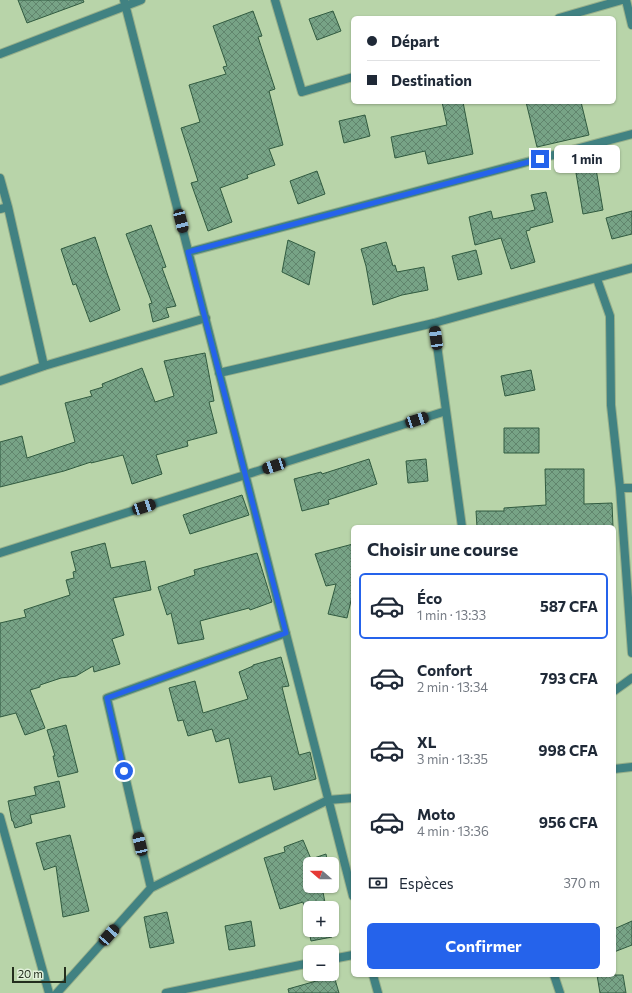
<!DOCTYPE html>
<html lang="fr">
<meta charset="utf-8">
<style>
body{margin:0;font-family:Commissioner,sans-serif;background:#f2f2f3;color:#1f2937;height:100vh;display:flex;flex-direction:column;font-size:15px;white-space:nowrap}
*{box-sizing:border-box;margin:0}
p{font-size:13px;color:#747a83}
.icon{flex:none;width:22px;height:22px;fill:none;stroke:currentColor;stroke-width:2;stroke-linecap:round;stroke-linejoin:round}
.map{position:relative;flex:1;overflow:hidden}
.side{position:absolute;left:351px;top:525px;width:265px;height:452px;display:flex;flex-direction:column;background:#fff;border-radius:6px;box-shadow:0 1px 3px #0004}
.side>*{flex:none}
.banner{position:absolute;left:351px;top:16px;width:265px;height:88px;border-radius:6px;box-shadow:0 1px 3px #0004;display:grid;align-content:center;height:88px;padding:0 16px;background:#fff}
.needle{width:26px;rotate:290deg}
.buttons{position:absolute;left:303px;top:857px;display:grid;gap:8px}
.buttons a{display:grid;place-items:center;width:36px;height:36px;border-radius:6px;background:#fff;box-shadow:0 1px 3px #0004;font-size:20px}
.scale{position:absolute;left:12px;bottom:10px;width:54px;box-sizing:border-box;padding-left:4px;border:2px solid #232e1d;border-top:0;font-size:11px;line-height:14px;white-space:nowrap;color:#232e1d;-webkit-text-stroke:3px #e1f0da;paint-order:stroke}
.end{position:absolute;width:18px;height:18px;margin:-9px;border:5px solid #2563eb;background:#fff;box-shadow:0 0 0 2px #fff}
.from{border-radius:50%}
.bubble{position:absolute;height:28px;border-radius:6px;background:#fff;box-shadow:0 1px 3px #0004;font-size:13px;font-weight:700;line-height:28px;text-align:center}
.car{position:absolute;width:12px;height:24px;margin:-12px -6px;border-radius:5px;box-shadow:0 0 3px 1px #0007;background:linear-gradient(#222 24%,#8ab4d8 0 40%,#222 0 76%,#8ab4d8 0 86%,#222 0)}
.banner b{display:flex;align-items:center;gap:14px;height:38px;font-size:15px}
.banner b+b{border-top:1px solid #e0e1e3}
.banner i{width:10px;height:10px;background:#1f2937}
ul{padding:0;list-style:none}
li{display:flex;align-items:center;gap:12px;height:66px;margin:0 8px 6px;padding:0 8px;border:2px solid transparent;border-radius:6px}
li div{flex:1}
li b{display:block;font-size:15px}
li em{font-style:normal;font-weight:700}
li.on{border-color:#2563eb}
li>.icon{width:36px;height:36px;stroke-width:1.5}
h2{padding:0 16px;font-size:18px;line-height:48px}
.pay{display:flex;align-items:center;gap:10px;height:44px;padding:0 16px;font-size:15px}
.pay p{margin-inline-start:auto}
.cta{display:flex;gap:8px;margin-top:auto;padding:8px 16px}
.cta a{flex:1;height:46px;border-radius:6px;background:#2563eb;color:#fff;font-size:16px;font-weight:700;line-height:46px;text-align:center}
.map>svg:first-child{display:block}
.building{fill:url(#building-cross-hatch);stroke:#315b40}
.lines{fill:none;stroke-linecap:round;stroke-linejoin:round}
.street-casing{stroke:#97af8a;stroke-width:10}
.street{stroke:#418282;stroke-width:8}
.route{stroke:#2563eb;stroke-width:5}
</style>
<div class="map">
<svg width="632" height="993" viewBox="0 0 632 993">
<defs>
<pattern id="building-cross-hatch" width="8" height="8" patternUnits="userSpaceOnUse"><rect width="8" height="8" fill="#77a386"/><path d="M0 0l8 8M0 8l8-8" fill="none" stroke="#61856d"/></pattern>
</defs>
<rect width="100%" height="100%" fill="#b8d4a9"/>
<!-- building -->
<path class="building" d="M18,0H83L84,2L27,23Z
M253,11L262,36L258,37L275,89L269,91L283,145L269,149L275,165L247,175L248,178L220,188L232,222L208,231L191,183L198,181L181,128L200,122L189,85L226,74L223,67L227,66L213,26Z
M333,11L341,31L317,40L309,19Z
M442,102H463L473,154L428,164L425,151L395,158L391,137L447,125Z
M526,102H581L589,135L537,147Z
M365,115L370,136L344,143L339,121Z
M596,169L603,210L583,214L576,173Z
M317,171L325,194L298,204L290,181Z
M546,192L553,222L530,228V230L526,231L535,262L511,269L501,238L475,245L469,217L491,211L493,219L535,210L531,195Z
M632,211V234L612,239L606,218Z
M151,225L166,267L162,268L176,306L166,308L169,317L153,322L149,304L152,303L126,234Z
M95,237L107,273L120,310L90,322L76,284L73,285L61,249Z
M288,240L315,252L309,285L282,272Z
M386,242L393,266L395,265L397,272L424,267L428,290L402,295L373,305L366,266L361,249Z
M476,250L482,274L458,280L452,256Z
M205,353L214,401L209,402L217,433L187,441L188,446L156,455L162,474L132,484L123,455L91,463V462L64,471L0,487V442L22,436L27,458L75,442L65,403L92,396L90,391L103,387L102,384L142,368L155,402L174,396L164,361Z
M531,370L535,390L505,396L501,376Z
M504,428H539V453H504Z
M369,459L377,484L328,500L329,504L302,511L294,479L321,472L322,474Z
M426,459L428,481L408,483L406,461Z
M545,469H584V504L612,503L613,527H477L476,511H504V508L546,505Z
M242,495L249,515L190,534L183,515Z
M105,543L111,568L145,561L151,590L113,598L124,635L112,639L120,664L94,672L93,666L76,676L61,678L40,685V687L30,690L45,728L25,735L16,713L0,717V623L26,617L24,610L70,595L66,580L74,578L73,572L76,571L71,552Z
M353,544V592L347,618L328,614L336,584L326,586L315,554Z
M257,553L272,602L250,610L249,608L200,621L204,639L178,644L171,613L167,615L158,587L195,575L194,570Z
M281,657L289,686L282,687L299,755L310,752L316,779L274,790L271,776L239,783L229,738L216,742L212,729L188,736L183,720L178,721L169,688L195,681L203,713L248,699L239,672L253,666V665Z
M66,725L78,772L58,777L53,756H55L47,730Z
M59,781L65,807L30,815L32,823L15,828L13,821H12L8,801L36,795L34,787Z
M70,835L89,911L63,917L56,866L44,870L36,843Z
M303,840L311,859L326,854L328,864H310V886H332V890L323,892L326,908H310V930H330L332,937L311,941L303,902L280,909L264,858L285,852L284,847Z
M167,912L174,943L150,948L144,917Z
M251,921L255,946L229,950L225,926Z
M632,921V945L614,952V929Z
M597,975H623L626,993H600Z
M334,976L339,993H289L288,989Z"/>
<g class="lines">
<!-- street casing -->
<g class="street-casing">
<path id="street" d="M124,0L353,896
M275,0L302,92L353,77
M626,0L632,25
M559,18L622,0
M0,54L141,0
M0,178L8,207L44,366
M0,209L8,207
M189,252L632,134
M597,279L610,316L611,405L620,488L632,653
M434,323L462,527
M219,373L434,323L632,268
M0,381L44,366L206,318
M620,488H632
M0,553L446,411
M614,691L632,678
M614,769L632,767
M0,817L49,993
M151,888L107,698L286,633
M332,959L353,955
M373,975L378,993
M554,975L560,993
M57,993L151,888L328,800L353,798
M166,993L310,963"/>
</g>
<!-- street -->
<use href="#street" class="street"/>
</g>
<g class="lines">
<!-- route -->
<path class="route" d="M124,771L107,698L286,633L188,252L540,159"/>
</g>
</svg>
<div class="buttons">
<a><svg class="needle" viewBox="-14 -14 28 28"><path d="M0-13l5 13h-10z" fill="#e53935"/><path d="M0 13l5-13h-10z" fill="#747a83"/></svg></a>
<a>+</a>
<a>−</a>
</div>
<div class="scale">20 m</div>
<i class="end from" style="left:124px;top:771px"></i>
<i class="end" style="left:540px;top:159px"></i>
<div class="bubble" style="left:554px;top:145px;width:66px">1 min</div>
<i class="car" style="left:181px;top:221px;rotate:166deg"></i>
<i class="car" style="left:436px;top:338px;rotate:352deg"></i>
<i class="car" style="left:417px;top:420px;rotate:72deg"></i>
<i class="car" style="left:274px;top:466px;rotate:252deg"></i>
<i class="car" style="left:144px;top:507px;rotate:72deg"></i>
<i class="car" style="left:140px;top:844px;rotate:347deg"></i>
<i class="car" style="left:109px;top:935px;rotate:42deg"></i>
<div class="banner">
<b><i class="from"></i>Départ</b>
<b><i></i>Destination</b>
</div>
<section class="side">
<h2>Choisir une course</h2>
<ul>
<li class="on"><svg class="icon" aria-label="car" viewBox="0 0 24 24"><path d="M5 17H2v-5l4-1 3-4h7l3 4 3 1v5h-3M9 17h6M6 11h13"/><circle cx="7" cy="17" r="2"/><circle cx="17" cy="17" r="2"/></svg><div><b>Éco</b><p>1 min · 13:33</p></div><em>587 CFA</em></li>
<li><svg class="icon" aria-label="car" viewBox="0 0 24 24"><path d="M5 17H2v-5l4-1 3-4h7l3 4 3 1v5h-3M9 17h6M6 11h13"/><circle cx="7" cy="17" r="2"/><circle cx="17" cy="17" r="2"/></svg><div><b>Confort</b><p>2 min · 13:34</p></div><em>793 CFA</em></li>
<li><svg class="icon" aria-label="car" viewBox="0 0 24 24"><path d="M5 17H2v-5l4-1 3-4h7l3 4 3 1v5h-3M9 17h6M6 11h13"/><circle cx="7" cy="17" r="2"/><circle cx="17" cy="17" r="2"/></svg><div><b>XL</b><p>3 min · 13:35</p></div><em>998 CFA</em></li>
<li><svg class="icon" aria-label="car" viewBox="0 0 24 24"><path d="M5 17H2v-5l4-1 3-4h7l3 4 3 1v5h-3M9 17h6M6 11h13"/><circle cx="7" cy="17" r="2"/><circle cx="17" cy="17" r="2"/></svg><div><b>Moto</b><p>4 min · 13:36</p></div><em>956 CFA</em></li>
</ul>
<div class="pay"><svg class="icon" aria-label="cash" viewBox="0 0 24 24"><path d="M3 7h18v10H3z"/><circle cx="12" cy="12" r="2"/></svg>Espèces<p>370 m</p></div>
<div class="cta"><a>Confirmer</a></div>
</section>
</div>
